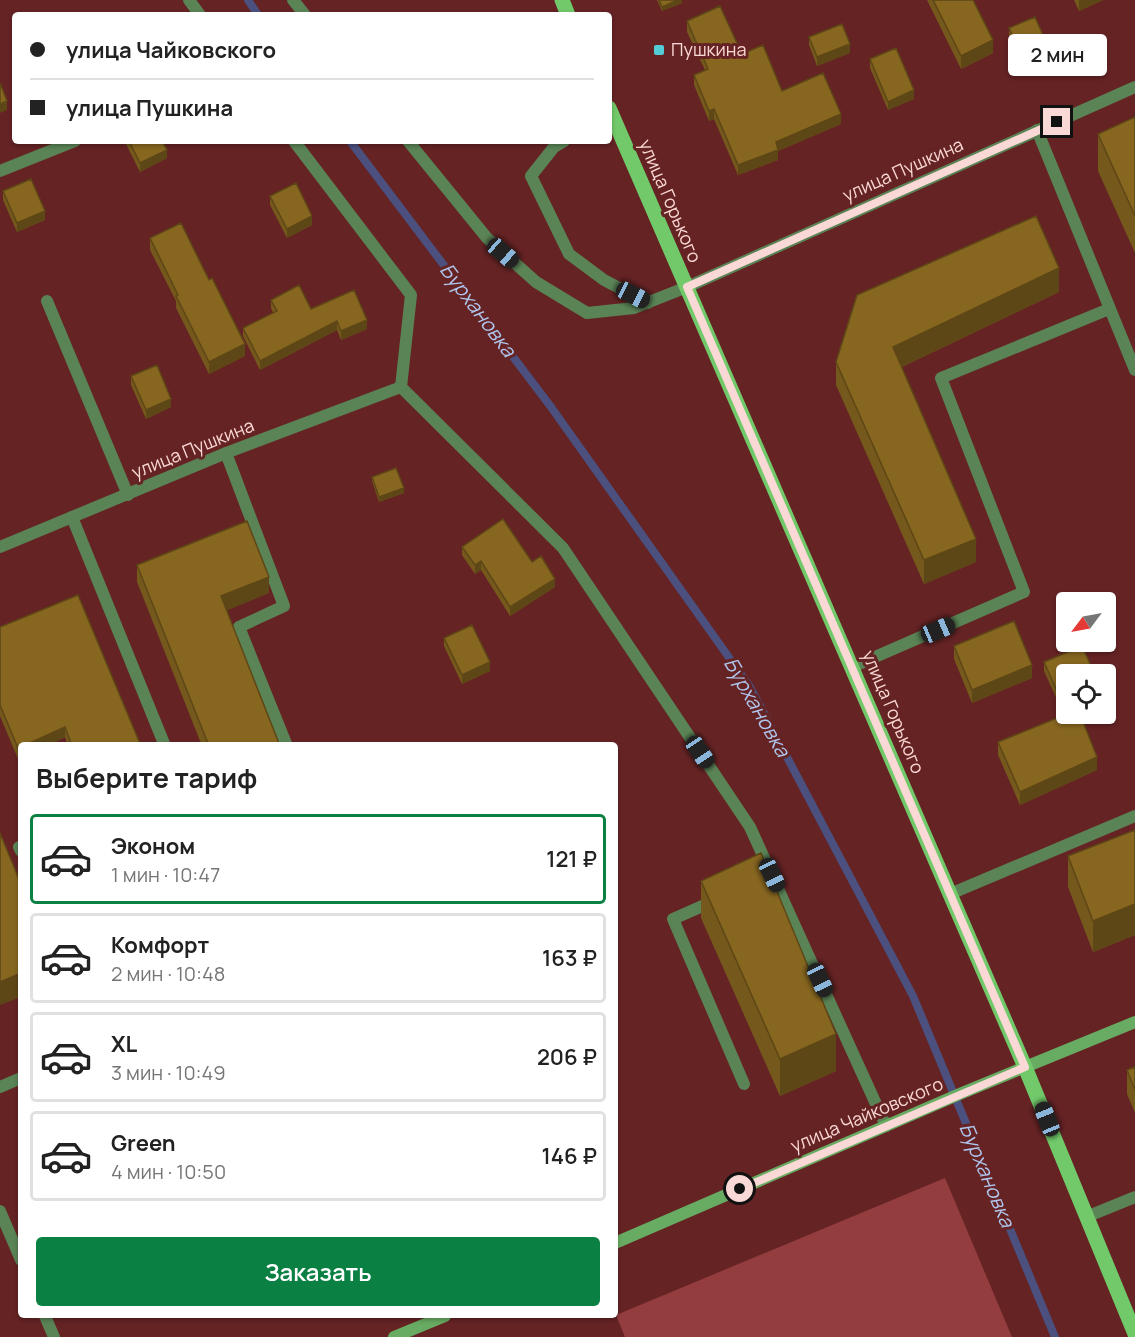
<!DOCTYPE html>
<html lang="ru">
<meta charset="utf-8">
<style>
body{margin:0;font-family:Manrope,sans-serif;background:#f6f6f6;color:#222;height:100vh;display:flex;flex-direction:column;font-size:22px;white-space:nowrap}
*{box-sizing:border-box;margin:0}
p{font-size:20px;color:#767676}
.icon{flex:none;width:33px;height:33px;fill:none;stroke:currentColor;stroke-width:2;stroke-linecap:round;stroke-linejoin:round}
.map{position:relative;flex:1;overflow:hidden}
.side{position:absolute;left:18px;top:742px;width:600px;height:576px;display:flex;flex-direction:column;background:#fff;border-radius:6px;box-shadow:0 2px 4px #0004}
.side>*{flex:none}
.banner{position:absolute;left:12px;top:12px;width:600px;height:132px;border-radius:6px;box-shadow:0 2px 4px #0004;display:grid;align-content:center;height:132px;padding:0 18px;background:#fff}
.needle{width:39px;rotate:238deg}
.fabs{position:absolute;left:1056px;top:592px;display:grid;gap:12px}
.fabs a{display:grid;place-items:center;width:60px;height:60px;border-radius:6px;background:#fff;box-shadow:0 2px 4px #0004;font-size:30px}
.end{position:absolute;width:27px;height:27px;margin:-14px;border:8px solid #fad8d5;background:#111;box-shadow:0 0 0 3px #111}
.from{border-radius:50%}
.bubble{position:absolute;height:42px;border-radius:6px;background:#fff;box-shadow:0 2px 4px #0004;font-size:20px;font-weight:600;line-height:42px;text-align:center}
.car{position:absolute;width:18px;height:36px;margin:-18px -9px;border-radius:8px;box-shadow:0 0 4px 2px #0007;background:linear-gradient(#222 24%,#8ab4d8 0 40%,#222 0 76%,#8ab4d8 0 86%,#222 0)}
.banner b{display:flex;align-items:center;gap:21px;height:57px;font-size:22px}
.banner b+b{border-top:2px solid #e0e0e0}
.banner i{width:15px;height:15px;background:#222}
ul{padding:0;list-style:none}
li{display:flex;align-items:center;gap:18px;height:90px;margin:0 12px 9px;padding:0 6px;border:3px solid #e0e0e0;border-radius:6px}
li div{flex:1}
li b{display:block;font-size:22px}
li em{font-style:normal;font-weight:600}
li.active{border-color:#0b8043}
li>.icon{width:54px;height:54px;stroke-width:1.5}
h2{padding:0 18px;font-size:27px;line-height:72px}
.action{display:flex;gap:12px;margin-top:auto;padding:12px 18px}
.action a{flex:1;height:69px;border-radius:6px;background:#0b8043;color:#fff;font-size:24px;font-weight:600;line-height:69px;text-align:center}
.map>svg:first-child{display:block}
.green{fill:#933d3e}
.lines{fill:none;stroke-linecap:round;stroke-linejoin:round}
.stream{stroke:#4b507e;stroke-width:8}
.lane{stroke:#5a8356;stroke-width:12}
.street{stroke:#5a8356;stroke-width:12}
.secondary{stroke:#68ab62;stroke-width:12}
.primary{stroke:#71c96a;stroke-width:15}
.wall{fill:#74581c}
.shaded-wall{fill:#5e4716}
.building{fill:#876620;stroke:#5e4716;stroke-width:1.5}
.route{stroke:#fad8d5;stroke-width:8}
.poi-dot{fill:#52ccd5;stroke:#652324;stroke-width:2}
.labels{text-anchor:middle;stroke-width:6;stroke-linejoin:round;paint-order:stroke}
.poi-label{font-size:18px;fill:#fad8d5;stroke:#652324;text-anchor:start}
.street-label{font-size:18px;fill:#fad8d5;stroke:#652324}
.water-label{font-size:20px;font-style:italic;fill:#b0c6ee;stroke:#652324}
</style>
<div class="map">
<svg width="1135" height="1337" viewBox="0 0 1135 1337">
<rect width="100%" height="100%" fill="#652324"/>
<!-- green -->
<path class="green" d="M945,1178L1012,1337H625L616,1315Z"/>
<g class="lines">
<!-- stream -->
<path class="stream" d="M248,0L258,15
M350,141L551,407L750,687L913,996L1055,1337"/>
<!-- lane -->
<path class="lane" d="M293,0L305,15
M1037,130L1135,370
M294,141L411,295L401,387L563,548L750,827L886,1126
M408,141L487,238L536,282L587,313L634,308L687,287
M564,141L554,147L531,176L569,254L604,280L648,303
M0,171L75,141
M47,301L128,495
M226,453L284,606L239,627L287,746
M72,517L165,746
M852,667L1024,592L941,378L1109,309
M19,847L21,851
M950,894L1135,816
M716,900L673,919L744,1084
M0,1087L21,1078
M1086,1217L1135,1197"/>
<!-- street -->
<path class="street" d="M189,0L200,15
M687,287L1135,87
M0,547L226,453L401,387
M0,1211L21,1260
M45,1316L54,1337"/>
<!-- secondary -->
<path class="secondary" d="M615,1243L962,1093L1135,1022
M394,1337L445,1316"/>
<!-- primary -->
<path class="primary" d="M562,0L568,15
M609,108L1025,1067L1135,1334"/>
</g>
<!-- wall -->
<path class="wall" d="M657,0H682V3L662,11Z
M927,0H973L993,53L961,69Z
M1074,0H1103L1079,11Z
M687,21L742,54L782,91L841,124L778,151V160L738,175L714,119L709,121L694,85V75L705,70L687,32Z
M1009,28L1050,59L1025,71L1009,37Z
M809,37L850,53L817,66L809,45Z
M870,59L914,99L888,110L870,68Z
M1135,117V253L1098,171V134Z
M126,141H162L167,158L140,172L126,144Z
M3,191L45,220L17,232L3,200Z
M270,196L312,225L287,238L270,205Z
M150,238L245,356L209,374L176,308V301L150,250Z
M1059,292L902,367L976,562L924,584L836,385V362Z
M271,300L311,309L367,329L341,340L337,330L260,370L243,336V328L273,313L271,308Z
M131,376L171,407L146,419L131,385Z
M372,477L404,493L379,502L372,481Z
M462,547L532,562L555,587L510,616L481,570L475,574L462,555Z
M137,565L269,593L226,610L280,746H202L137,582Z
M0,627L141,746H68L65,737L47,746H21V757L18,759L0,716Z
M444,638L490,671L462,684L444,646Z
M954,646L1032,678L972,703L954,659Z
M1044,662L1066,675V714H1089L1081,718L1097,770L1020,805L998,755V742L1064,715L1044,671Z
M1135,830V935L1093,952L1068,887V856Z
M701,881L836,1071L780,1096L701,918Z
M1135,1067V1113L1127,1094V1070Z"/>
<!-- shaded-wall -->
<path class="shaded-wall" d="M678,0H682V3L662,11V7Z
M1079,0H1103L1079,11Z
M993,40V53L961,69V56Z
M850,44V53L817,66V57Z
M1050,51V59L1025,71V62Z
M914,90V99L888,110V102Z
M7,101V110L0,113V104Z
M714,109V119L709,121V111Z
M841,114V124L778,151V160L738,175V165L776,142Z
M167,150V158L140,172V163Z
M45,211V220L17,232V223Z
M312,216V225L287,238V229Z
M1059,268V292L893,371V347Z
M367,320V329L341,340V331Z
M337,321V330L260,370V361Z
M245,344V356L209,374V362Z
M171,399V407L146,419V410Z
M404,488V493L379,502V497Z
M976,539V562L924,584V560Z
M481,561V570L475,574V565Z
M269,577V593L221,613V596Z
M555,579V587L510,616V607Z
M490,662V671L462,684V675Z
M1032,665V678L972,703V690Z
M1070,714H1089L1068,723Z
M65,727V737L47,746H23Z
M21,746V757L18,759V748Z
M1097,757V770L1020,805V792Z
M1135,904V935L1093,952V921Z
M21,973V997L0,1005V982Z
M836,1034V1071L780,1096V1059Z"/>
<!-- building -->
<path class="building" d="M659,0H678L662,7Z
M933,0H973L993,40L961,56Z
M720,6L742,54L763,45L782,91L823,73L841,114L776,142L778,150L738,165L714,109L709,111L694,75L708,69L687,21Z
M1035,17L1050,51L1025,62L1009,28Z
M842,24L850,44L817,57L809,37Z
M896,48L914,90L888,102L870,59Z
M0,83L7,101L0,104Z
M1135,117V216L1098,134Z
M129,141H162L167,150L140,163Z
M31,179L45,211L17,223L3,191Z
M296,183L312,216L287,229L270,196Z
M1036,216L1059,268L893,347L976,539L924,560L836,362L857,295Z
M181,223L209,280L212,278L245,344L209,362L176,296L178,295L150,238Z
M299,285L311,309L354,290L367,320L341,331L337,321L260,361L243,328L277,311L271,300Z
M157,365L171,399L146,410L131,376Z
M396,468L404,488L379,497L372,477Z
M503,519L532,562L541,556L555,579L510,607L481,561L475,565L462,547Z
M247,521L269,577L221,596L280,746H209L137,565Z
M78,595L141,746H72L65,727L23,746H21L18,748L0,705V627Z
M1014,621L1032,665L972,690L954,646Z
M472,625L490,662L462,675L444,638Z
M1082,646L1095,675H1066V711L1044,662Z
M1067,714H1080L1097,757L1020,792L998,742Z
M1135,830V904L1093,921L1068,856Z
M0,833L21,884V973L0,982Z
M761,853L836,1034L780,1059L701,881Z
M1135,1067V1090L1127,1070Z"/>
<g class="lines">
<!-- route -->
<path class="route" d="M740,1189L1025,1067L687,287L1057,122"/>
</g>
<!-- markers -->
<rect class="poi-dot" x="653" y="44" width="12" height="12" rx="3"/>
<g class="labels">
<!-- poi labels -->
<g class="poi-label">
<text x="671" y="56">Пушкина</text>
</g>
<!-- street labels -->
<g class="street-label">
<text transform="translate(903 170) rotate(-24)" y="6">улица Пушкина</text>
<text transform="translate(670 201) rotate(67)" y="6">улица Горького</text>
<text transform="translate(193 449) rotate(-22)" y="6">улица Пушкина</text>
<text transform="translate(893 712) rotate(67)" y="6">улица Горького</text>
<text transform="translate(867 1115) rotate(-23)" y="6">улица Чайковского</text>
</g>
<!-- water labels -->
<g class="water-label">
<text transform="translate(478 310) rotate(53)" y="7">Бурхановка</text>
<text transform="translate(757 707) rotate(60)" y="7">Бурхановка</text>
<text transform="translate(987 1175) rotate(67)" y="7">Бурхановка</text>
</g>
</g>
</svg>
<div class="fabs">
<a><svg class="needle" viewBox="-14 -14 28 28"><path d="M0-13l5 13h-10z" fill="#e53935"/><path d="M0 13l5-13h-10z" fill="#767676"/></svg></a>
<a><svg class="icon" aria-label="locate" viewBox="0 0 24 24"><circle cx="12" cy="12" r="6"/><path d="M12 2v4M12 18v4M2 12h4M18 12h4"/></svg></a>
</div>
<i class="end from" style="left:740px;top:1189px"></i>
<i class="end" style="left:1057px;top:122px"></i>
<div class="bubble" style="left:1008px;top:34px;width:99px">2 мин</div>
<i class="car" style="left:503px;top:253px;rotate:131deg"></i>
<i class="car" style="left:633px;top:295px;rotate:117deg"></i>
<i class="car" style="left:938px;top:630px;rotate:67deg"></i>
<i class="car" style="left:700px;top:752px;rotate:146deg"></i>
<i class="car" style="left:772px;top:875px;rotate:155deg"></i>
<i class="car" style="left:820px;top:980px;rotate:155deg"></i>
<i class="car" style="left:1047px;top:1119px;rotate:338deg"></i>
<div class="banner">
<b><i class="from"></i>улица Чайковского</b>
<b><i></i>улица Пушкина</b>
</div>
<section class="side">
<h2>Выберите тариф</h2>
<ul>
<li class="active"><svg class="icon" aria-label="car" viewBox="0 0 24 24"><path d="M5 17H2v-5l4-1 3-4h7l3 4 3 1v5h-3M9 17h6M6 11h13"/><circle cx="7" cy="17" r="2"/><circle cx="17" cy="17" r="2"/></svg><div><b>Эконом</b><p>1 мин · 10:47</p></div><em>121 ₽</em></li>
<li><svg class="icon" aria-label="car" viewBox="0 0 24 24"><path d="M5 17H2v-5l4-1 3-4h7l3 4 3 1v5h-3M9 17h6M6 11h13"/><circle cx="7" cy="17" r="2"/><circle cx="17" cy="17" r="2"/></svg><div><b>Комфорт</b><p>2 мин · 10:48</p></div><em>163 ₽</em></li>
<li><svg class="icon" aria-label="car" viewBox="0 0 24 24"><path d="M5 17H2v-5l4-1 3-4h7l3 4 3 1v5h-3M9 17h6M6 11h13"/><circle cx="7" cy="17" r="2"/><circle cx="17" cy="17" r="2"/></svg><div><b>XL</b><p>3 мин · 10:49</p></div><em>206 ₽</em></li>
<li><svg class="icon" aria-label="car" viewBox="0 0 24 24"><path d="M5 17H2v-5l4-1 3-4h7l3 4 3 1v5h-3M9 17h6M6 11h13"/><circle cx="7" cy="17" r="2"/><circle cx="17" cy="17" r="2"/></svg><div><b>Green</b><p>4 мин · 10:50</p></div><em>146 ₽</em></li>
</ul>
<div class="action"><a>Заказать</a></div>
</section>
</div>
